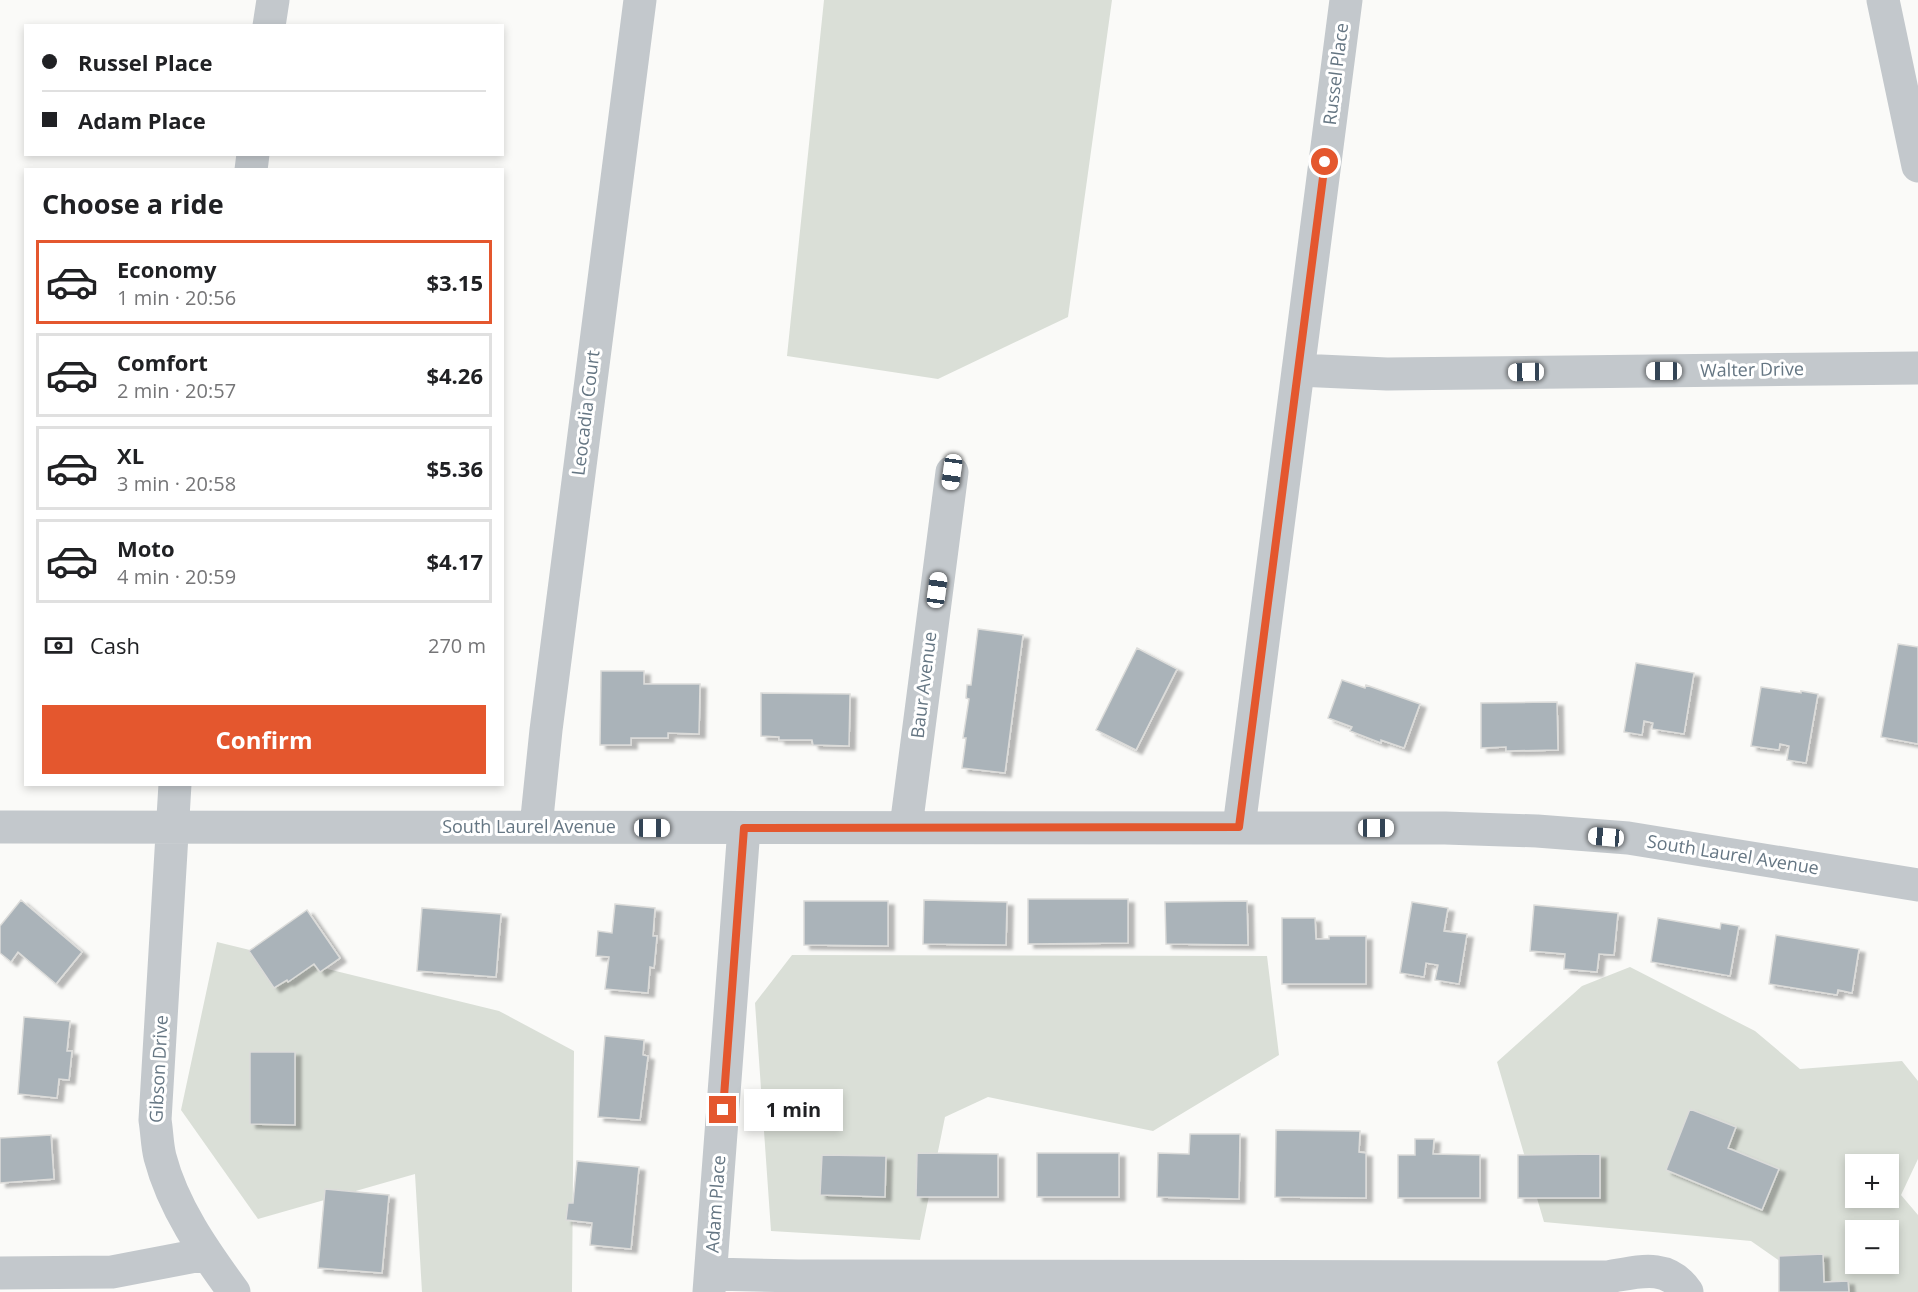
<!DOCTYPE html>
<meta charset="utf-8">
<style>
body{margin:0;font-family:"Open Sans",sans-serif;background:#f2f2f2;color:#202124;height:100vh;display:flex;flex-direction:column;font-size:22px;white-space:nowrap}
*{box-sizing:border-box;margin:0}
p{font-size:20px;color:#757577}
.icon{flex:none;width:33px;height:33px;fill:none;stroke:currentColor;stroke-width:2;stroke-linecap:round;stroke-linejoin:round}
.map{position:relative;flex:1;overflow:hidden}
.drawer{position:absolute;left:24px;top:168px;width:480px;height:618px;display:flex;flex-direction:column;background:#fff;border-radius:0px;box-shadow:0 3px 9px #0003}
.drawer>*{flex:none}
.top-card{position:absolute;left:24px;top:24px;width:480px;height:132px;border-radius:0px;box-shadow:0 3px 9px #0003;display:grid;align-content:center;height:132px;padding:0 18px;background:#fff}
.buttons{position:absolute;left:1845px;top:1154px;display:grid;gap:12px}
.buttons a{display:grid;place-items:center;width:54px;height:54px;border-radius:0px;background:#fff;box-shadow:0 3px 9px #0003;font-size:30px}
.end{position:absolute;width:27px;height:27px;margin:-14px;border:8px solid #e4572e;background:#fff;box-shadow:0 0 0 3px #fff}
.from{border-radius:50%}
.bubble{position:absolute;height:42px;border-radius:0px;background:#fff;box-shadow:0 3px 9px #0003;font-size:20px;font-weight:700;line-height:42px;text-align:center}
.car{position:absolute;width:18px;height:36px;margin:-18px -9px;border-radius:8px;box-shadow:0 0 4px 2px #0007;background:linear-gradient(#fff 24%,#345 0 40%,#fff 0 76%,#345 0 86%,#fff 0)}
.top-card b{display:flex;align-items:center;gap:21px;height:57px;font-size:22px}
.top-card b+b{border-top:2px solid #e0e0e0}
.top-card i{width:15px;height:15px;background:#202124}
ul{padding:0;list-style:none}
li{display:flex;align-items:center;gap:18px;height:84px;margin:0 12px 9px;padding:0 6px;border:3px solid #e0e0e0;border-radius:0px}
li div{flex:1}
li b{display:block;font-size:22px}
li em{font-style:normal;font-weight:700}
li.active{border-color:#e4572e}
li>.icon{width:54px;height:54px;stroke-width:1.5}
h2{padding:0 18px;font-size:27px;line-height:72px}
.pay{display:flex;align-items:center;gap:15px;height:66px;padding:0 18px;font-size:22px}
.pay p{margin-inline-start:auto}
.primary-button{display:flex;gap:12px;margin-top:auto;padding:12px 18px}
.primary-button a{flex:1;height:69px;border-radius:0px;background:#e4572e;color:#fff;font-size:24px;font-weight:700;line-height:69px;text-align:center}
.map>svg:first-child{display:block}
.green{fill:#dadfd7;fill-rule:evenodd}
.building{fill:#aab3b9;stroke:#dcdcda;stroke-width:1.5;filter:url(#shadow)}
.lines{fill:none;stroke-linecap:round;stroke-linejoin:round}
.minor{stroke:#c3c8cc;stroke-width:33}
.route{stroke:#e4572e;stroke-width:8}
.labels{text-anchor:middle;stroke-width:6;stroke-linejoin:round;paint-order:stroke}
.street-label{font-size:18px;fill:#657683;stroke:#fff}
</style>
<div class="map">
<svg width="1918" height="1292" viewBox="0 0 1918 1292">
<defs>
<filter id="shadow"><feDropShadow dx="6" dy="4" stdDeviation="1.5" flood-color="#0004"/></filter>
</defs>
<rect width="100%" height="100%" fill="#fafaf8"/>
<!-- green -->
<path class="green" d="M824,0H1112L1068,317L938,379L787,356Z
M217,942L499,1011L574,1051L572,1292H422L415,1174L258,1219L181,1110Z
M792,955L1267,956L1279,1055L1153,1131L988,1097L945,1117L920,1240L771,1231L755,1003Z
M1630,967L1755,1031L1800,1069L1902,1061L1918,1081V1159L1901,1195L1918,1215V1292H1824L1751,1241L1544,1222L1497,1062L1582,986ZM1856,1164H1888V1197H1856ZM1856,1230H1888V1263H1856Z"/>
<!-- building -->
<path class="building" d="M978,629L1023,635L1005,773L962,768L966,738H963L969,699L966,698L967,685H971Z
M1898,644L1918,647V744L1881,737Z
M1137,648L1177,669L1136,750L1096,730Z
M1636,663L1694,673L1684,734L1652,729L1653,723L1644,721L1642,735L1624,732Z
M601,671H644V684H700L699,734L668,733V738H631V745H600Z
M1342,680L1365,688L1366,685L1420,704L1404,748L1381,740V743L1350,731L1352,727L1328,718Z
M1761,687L1801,693V691L1818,694L1806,763L1787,760L1789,746L1780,744L1779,750L1751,746Z
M761,693L850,694L849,746L813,745L812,740H779V737L761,736Z
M1557,702L1558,750L1506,751V747L1481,748V703Z
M1028,899H1128V943L1028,944Z
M21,900L82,952L56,984L18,952L11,962L0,953V926Z
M924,900L1007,902L1006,945L923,944Z
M804,901H888V946L804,945Z
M1247,901L1248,945L1166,944L1165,902Z
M1412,902L1448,908L1444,931L1467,934L1459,984L1435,980L1438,965L1426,963L1424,977L1400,973Z
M615,904L655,908L653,936H657L654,968L650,967L648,993L605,989L609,957L596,956L598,931L612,933Z
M1534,905L1618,913L1614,955L1599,954L1597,972L1564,969L1565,954L1530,951Z
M422,908L501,914L496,977L417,971Z
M307,910L340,958L320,972L314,964L288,982L287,980L274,988L249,951Z
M1282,918H1315L1316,939H1329V936H1366V984H1282Z
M1658,918L1720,929L1721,923L1739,926L1730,976L1651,962Z
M1776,935L1859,949L1852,993L1838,990L1837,995L1769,984Z
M24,1017L70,1021L67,1051H72L69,1080L59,1079L57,1098L18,1094Z
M605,1036L644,1040L643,1055L648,1056L640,1120L598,1117Z
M250,1052H295V1125L250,1124Z
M1690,1109L1736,1127L1728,1148L1779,1169L1762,1210L1666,1170Z
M1276,1130L1360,1131L1359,1152L1366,1153V1198L1275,1197Z
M1190,1134H1240L1239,1199L1157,1197L1158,1153L1189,1154Z
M51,1135L54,1179L0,1183V1138Z
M1415,1139H1434L1433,1154L1480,1155V1198H1398V1155H1415Z
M917,1153L998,1154V1197H916Z
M1037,1153H1119V1197H1037Z
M1600,1154V1198H1518V1155Z
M822,1155L886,1156L885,1197L820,1195Z
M577,1161L639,1167L631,1249L590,1245L592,1223L566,1220L568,1203H573Z
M325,1189L389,1195L382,1273L318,1268Z
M1823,1254L1824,1282L1848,1281L1849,1292H1779V1256Z"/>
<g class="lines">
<!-- minor -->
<path class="minor" d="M1883,0L1918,166
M269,26L273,0
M251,170L253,154
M1298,370L1387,374L1918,368
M175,784L155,1120C157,1132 157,1145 160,1157C173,1207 204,1251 234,1292
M0,827L1445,828L1537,831L1628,838L1918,885
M536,827L546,730L640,0
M906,827L952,472
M1239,827L1346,0
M0,1273L112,1272L206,1254
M711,1274L798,1276L1608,1277C1638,1272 1667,1262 1687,1292
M709,1292L744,828"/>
</g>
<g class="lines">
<!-- route -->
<path class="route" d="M723,1110L744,828L1239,827L1325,162"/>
</g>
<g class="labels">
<!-- street labels -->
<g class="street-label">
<text transform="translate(1336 74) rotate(-83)" y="6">Russel Place</text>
<text transform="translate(1752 370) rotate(-1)" y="6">Walter Drive</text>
<text transform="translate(586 413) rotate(-83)" y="6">Leocadia Court</text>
<text transform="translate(924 685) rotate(-83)" y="6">Baur Avenue</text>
<text x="529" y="833">South Laurel Avenue</text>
<text transform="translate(1733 855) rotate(9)" y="6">South Laurel Avenue</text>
<text transform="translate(159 1069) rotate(-87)" y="6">Gibson Drive</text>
<text transform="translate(716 1204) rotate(-86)" y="6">Adam Place</text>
</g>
</g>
</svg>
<div class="buttons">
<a>+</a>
<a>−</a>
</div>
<i class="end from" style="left:1325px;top:162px"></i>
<i class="end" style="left:723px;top:1110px"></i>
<div class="bubble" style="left:744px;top:1089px;width:99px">1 min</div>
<i class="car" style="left:1664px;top:371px;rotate:270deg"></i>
<i class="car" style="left:1526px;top:372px;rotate:269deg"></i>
<i class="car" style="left:952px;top:472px;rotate:188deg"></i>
<i class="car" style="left:937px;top:590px;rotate:8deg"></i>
<i class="car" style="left:652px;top:828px;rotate:90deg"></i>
<i class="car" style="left:1376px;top:828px;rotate:90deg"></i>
<i class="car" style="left:1606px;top:837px;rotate:275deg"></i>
<div class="top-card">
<b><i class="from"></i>Russel Place</b>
<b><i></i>Adam Place</b>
</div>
<section class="drawer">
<h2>Choose a ride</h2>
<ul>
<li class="active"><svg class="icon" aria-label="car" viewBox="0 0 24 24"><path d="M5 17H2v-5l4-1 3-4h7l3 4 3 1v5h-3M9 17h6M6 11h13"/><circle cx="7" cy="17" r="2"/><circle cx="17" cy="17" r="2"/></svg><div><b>Economy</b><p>1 min · 20:56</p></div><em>$3.15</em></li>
<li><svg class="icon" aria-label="car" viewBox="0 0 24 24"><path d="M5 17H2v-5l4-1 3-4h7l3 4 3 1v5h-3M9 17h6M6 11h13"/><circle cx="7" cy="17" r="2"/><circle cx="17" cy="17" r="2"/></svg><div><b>Comfort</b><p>2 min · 20:57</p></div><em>$4.26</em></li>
<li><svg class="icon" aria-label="car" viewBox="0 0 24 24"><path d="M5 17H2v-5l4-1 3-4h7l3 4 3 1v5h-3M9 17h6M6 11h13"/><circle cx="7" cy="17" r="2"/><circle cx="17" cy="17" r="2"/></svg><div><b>XL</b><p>3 min · 20:58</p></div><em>$5.36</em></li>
<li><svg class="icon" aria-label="car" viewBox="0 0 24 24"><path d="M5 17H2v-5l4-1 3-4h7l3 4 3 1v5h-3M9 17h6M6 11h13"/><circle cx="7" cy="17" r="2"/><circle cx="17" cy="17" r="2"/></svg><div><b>Moto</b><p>4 min · 20:59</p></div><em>$4.17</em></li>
</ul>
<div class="pay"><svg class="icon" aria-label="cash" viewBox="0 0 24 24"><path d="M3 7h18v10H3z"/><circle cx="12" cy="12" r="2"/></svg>Cash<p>270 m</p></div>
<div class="primary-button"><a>Confirm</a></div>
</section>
</div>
